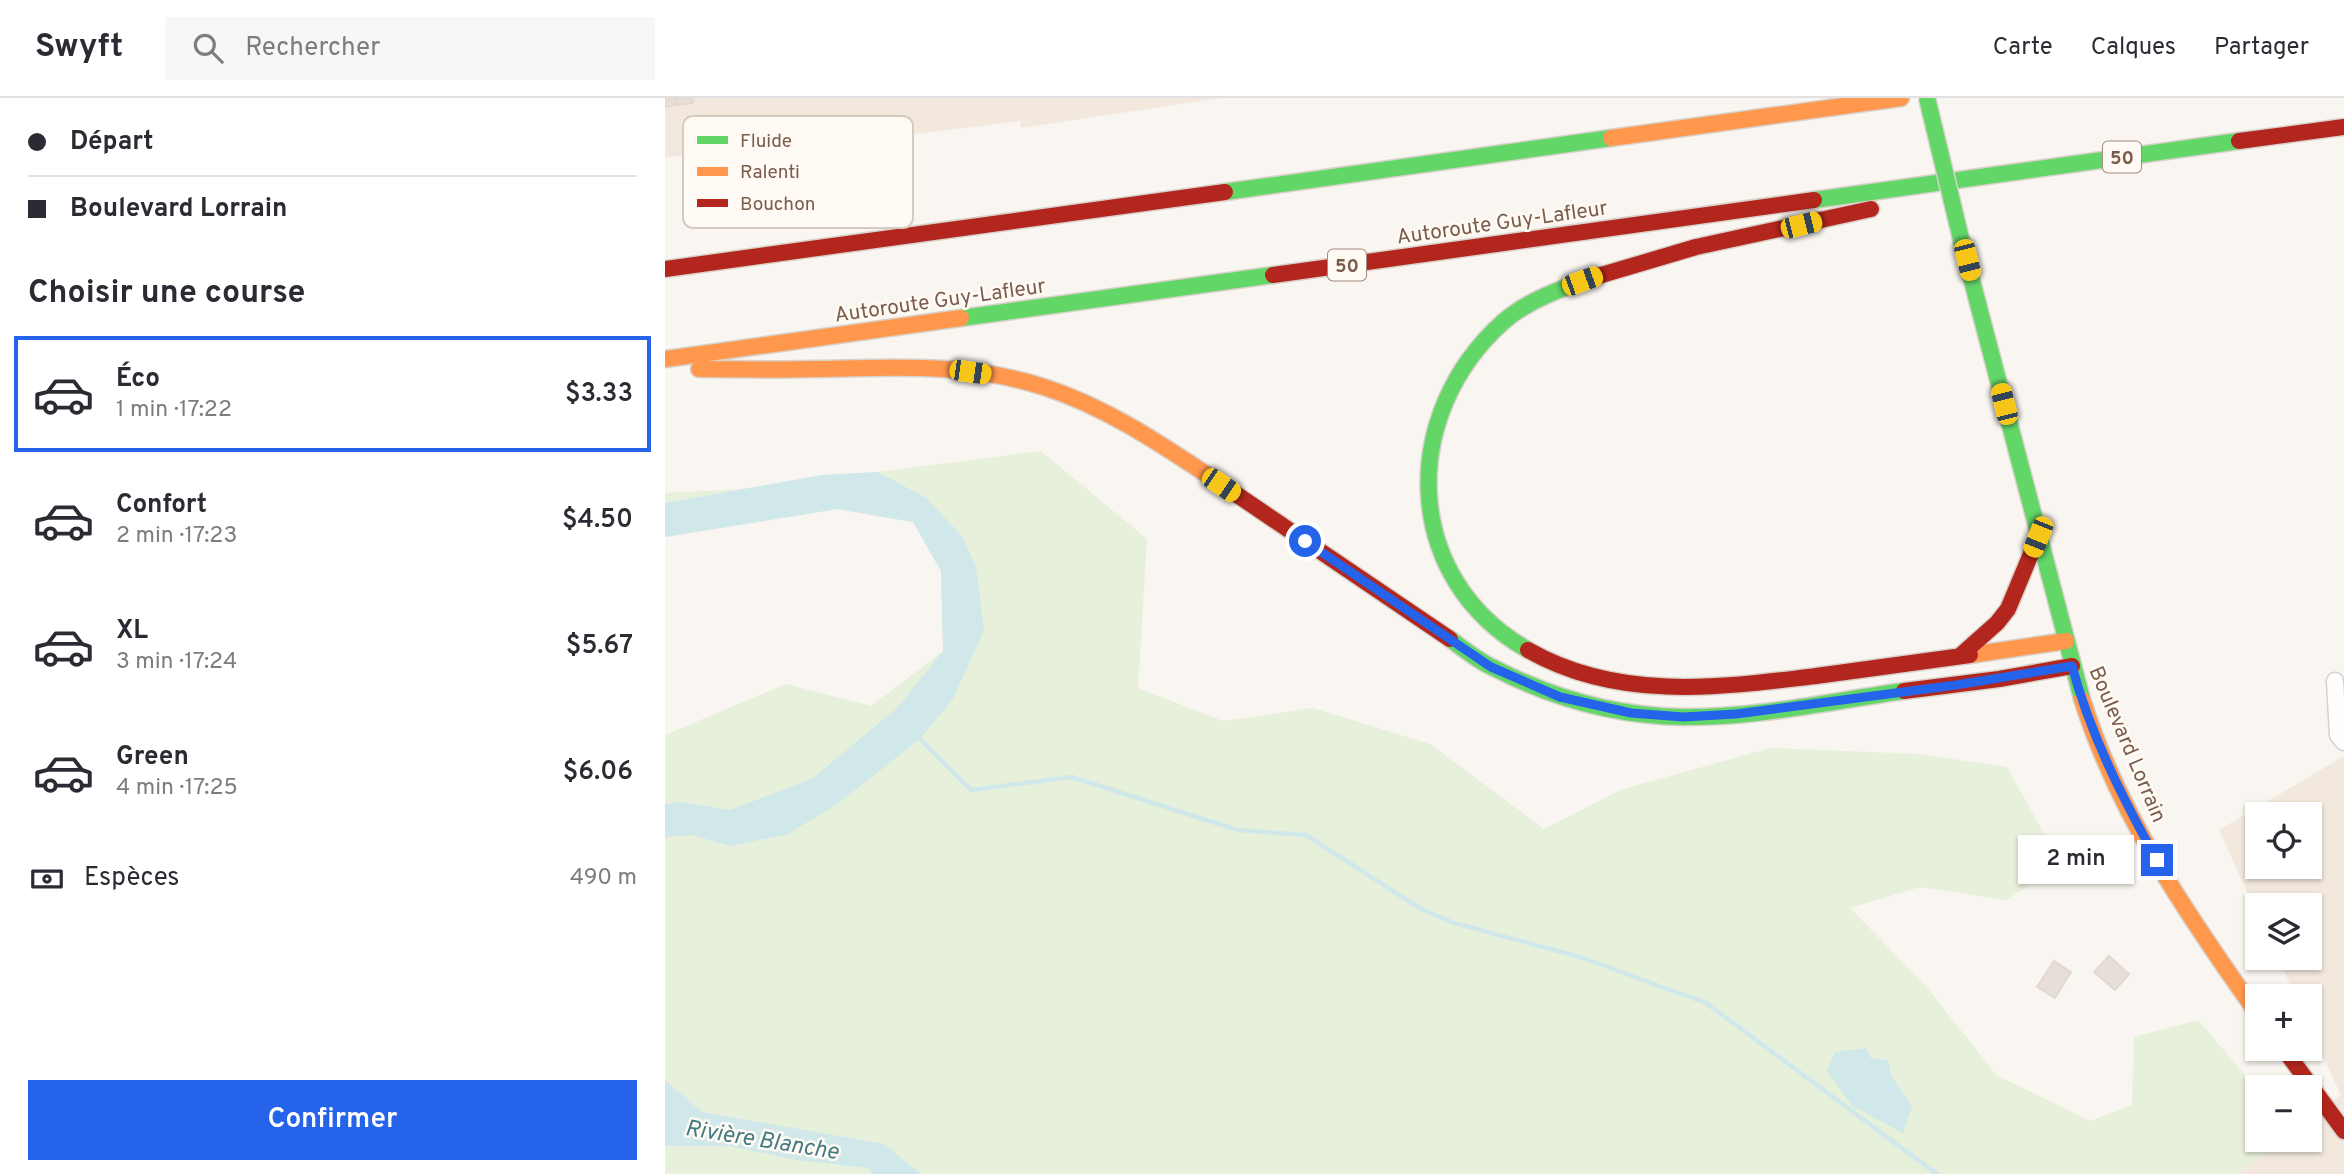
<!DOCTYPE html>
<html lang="fr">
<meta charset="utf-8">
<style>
body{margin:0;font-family:Overpass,sans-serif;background:#f7f7f7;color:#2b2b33;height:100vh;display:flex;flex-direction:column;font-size:26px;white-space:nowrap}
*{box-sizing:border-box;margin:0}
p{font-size:23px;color:#7c7c81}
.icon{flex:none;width:38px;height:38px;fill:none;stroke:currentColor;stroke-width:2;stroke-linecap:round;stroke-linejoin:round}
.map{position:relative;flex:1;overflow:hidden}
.drawer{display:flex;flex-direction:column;background:#fff;width:665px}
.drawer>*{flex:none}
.top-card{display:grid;align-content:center;height:154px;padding:0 28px;background:#fff}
.tools{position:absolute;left:1580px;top:704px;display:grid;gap:14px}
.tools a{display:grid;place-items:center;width:77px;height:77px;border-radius:0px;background:#fff;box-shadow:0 2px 5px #0004;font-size:35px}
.end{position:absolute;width:32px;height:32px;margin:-16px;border:9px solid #2563eb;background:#fff;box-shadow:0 0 0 4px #fff}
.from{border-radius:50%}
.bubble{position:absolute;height:49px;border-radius:0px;background:#fff;box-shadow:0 2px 5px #0004;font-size:23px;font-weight:600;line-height:49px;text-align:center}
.car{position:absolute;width:21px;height:42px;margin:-21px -10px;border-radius:9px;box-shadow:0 0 5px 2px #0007;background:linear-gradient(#f5c518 24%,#345 0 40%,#f5c518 0 76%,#345 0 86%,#f5c518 0)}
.top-card b{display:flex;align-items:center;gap:24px;height:66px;font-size:26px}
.top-card b+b{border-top:2px solid #e1e1e2}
.top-card i{width:18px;height:18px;background:#2b2b33}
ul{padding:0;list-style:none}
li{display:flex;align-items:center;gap:21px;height:116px;margin:0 14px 10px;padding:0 14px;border:4px solid transparent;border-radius:0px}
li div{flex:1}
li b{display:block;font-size:26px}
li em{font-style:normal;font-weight:600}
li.selected{border-color:#2563eb}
li>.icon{width:63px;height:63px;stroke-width:1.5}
h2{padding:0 28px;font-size:32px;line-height:84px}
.pay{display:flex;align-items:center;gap:18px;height:77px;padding:0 28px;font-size:26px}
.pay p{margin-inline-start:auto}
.cta{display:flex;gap:14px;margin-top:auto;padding:14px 28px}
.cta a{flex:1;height:80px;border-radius:0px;background:#2563eb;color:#fff;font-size:28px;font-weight:600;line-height:80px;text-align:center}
header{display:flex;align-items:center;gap:42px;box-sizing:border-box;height:98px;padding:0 35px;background:#fff;border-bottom:2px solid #e1e1e2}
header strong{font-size:33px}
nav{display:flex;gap:38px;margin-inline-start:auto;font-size:24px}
.search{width:490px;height:63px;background:#f7f7f7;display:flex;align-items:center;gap:18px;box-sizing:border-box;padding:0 24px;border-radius:0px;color:#7c7c81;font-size:26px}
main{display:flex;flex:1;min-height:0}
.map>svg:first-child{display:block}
.residential{fill:#f2e8de;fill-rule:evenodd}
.green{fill:#e7f0db}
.water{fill:#d0e8ea}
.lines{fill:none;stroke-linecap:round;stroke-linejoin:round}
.stream{stroke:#d0e8ea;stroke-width:4.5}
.building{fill:#e6ded7;stroke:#e2d8d2;stroke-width:2}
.street-casing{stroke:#d7d1cb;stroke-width:19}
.fast-casing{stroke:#d9d2cb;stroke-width:19}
.slow-casing{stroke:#d9d2cb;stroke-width:19}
.jam-casing{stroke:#d9d2cb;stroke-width:19}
.street{stroke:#fefefd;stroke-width:16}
.fast{stroke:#63d668;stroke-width:16}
.slow{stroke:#ff974d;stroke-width:16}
.jam{stroke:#b3261e;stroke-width:16}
.fast-bridge-casing{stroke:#d9d2cb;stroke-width:19;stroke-linecap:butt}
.fast-bridge{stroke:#63d668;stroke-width:16}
.route{stroke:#2563eb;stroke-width:9}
.labels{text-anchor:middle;stroke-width:5;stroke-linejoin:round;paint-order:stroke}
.shield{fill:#fffaf3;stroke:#a28b7f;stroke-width:2}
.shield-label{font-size:19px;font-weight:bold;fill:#7a5c4d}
.street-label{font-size:21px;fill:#7a5c4d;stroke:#fffaf3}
.water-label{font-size:23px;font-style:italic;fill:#437c86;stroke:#fffaf3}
.key{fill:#fffaf3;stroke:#d7cbc1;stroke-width:2}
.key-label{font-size:19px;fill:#7a5c4d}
</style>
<header>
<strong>Swyft</strong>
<div class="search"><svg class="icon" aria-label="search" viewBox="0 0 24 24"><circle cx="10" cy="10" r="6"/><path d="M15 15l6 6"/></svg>Rechercher</div>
<nav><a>Carte</a><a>Calques</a><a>Partager</a></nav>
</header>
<main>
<section class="drawer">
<div class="top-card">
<b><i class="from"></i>Départ</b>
<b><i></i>Boulevard Lorrain</b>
</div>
<h2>Choisir une course</h2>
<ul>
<li class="selected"><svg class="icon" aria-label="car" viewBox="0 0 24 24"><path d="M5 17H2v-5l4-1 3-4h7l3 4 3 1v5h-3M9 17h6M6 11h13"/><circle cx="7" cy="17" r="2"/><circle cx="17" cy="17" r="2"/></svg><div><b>Éco</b><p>1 min · 17:22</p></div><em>$3.33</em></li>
<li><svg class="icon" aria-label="car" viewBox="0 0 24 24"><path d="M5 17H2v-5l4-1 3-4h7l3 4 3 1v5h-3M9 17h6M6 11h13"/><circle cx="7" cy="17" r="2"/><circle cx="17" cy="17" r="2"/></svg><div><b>Confort</b><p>2 min · 17:23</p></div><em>$4.50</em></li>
<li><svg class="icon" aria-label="car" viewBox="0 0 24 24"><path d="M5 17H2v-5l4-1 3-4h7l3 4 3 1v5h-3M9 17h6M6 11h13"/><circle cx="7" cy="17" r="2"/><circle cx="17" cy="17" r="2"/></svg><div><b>XL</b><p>3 min · 17:24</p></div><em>$5.67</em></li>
<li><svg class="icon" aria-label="car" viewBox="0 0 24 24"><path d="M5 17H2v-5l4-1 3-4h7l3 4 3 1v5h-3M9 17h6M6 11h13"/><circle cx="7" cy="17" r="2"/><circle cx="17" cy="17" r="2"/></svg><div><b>Green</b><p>4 min · 17:25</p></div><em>$6.06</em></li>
</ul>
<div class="pay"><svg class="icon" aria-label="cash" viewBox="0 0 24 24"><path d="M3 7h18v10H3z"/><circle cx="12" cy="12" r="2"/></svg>Espèces<p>490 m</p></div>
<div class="cta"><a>Confirmer</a></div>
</section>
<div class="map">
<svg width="1679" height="1076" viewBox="0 0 1679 1076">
<rect width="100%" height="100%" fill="#f9f5f0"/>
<!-- residential -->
<path class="residential" d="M0,0H555L356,30L355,23L141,50L137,39L0,60Z
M1679,658V1076H1573L1618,1041H1645V1021L1676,997L1645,930V898H1630L1613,859H1645V807H1592V816L1554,732ZM1592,716H1645V768H1592Z"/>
<!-- green -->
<path class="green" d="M376,353L482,441L473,590L558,623L648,610L765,646L879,731L958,691L1106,650L1254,656L1342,669L1396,766L1341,802L1255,789L1185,810L1261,888L1331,977L1425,1023L1467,1007L1469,939L1533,922L1592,991V1041H1618L1573,1076H0V637L121,586L206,608L278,553L276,473L248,424L172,411L0,439V395L77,391L158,377L213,374Z"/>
<!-- water -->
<path class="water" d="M213,374L261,400L297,438L311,469L319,532L288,601L255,641L171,707L123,736L65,748L27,737L0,739V706L15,704L65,712L148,680L233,609L278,553L276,473L248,424L172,411L0,439V405L158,377Z
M1201,950L1206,960L1223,962L1226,977L1247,1008L1238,1035L1187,1008L1162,973L1170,954Z
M0,982L37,1014L219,1046L256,1076H208L203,1070L132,1062L64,1048H0Z"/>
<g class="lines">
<!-- stream -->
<path class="stream" d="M255,641L306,692L407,679L572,732L641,737L756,811L789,825L915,859L1041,905L1272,1076"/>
</g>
<!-- building -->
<path class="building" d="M0,0H10L11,7L0,9Z
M10,0H27L28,5L11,7Z
M1444,858L1464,876L1450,892L1429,874Z
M1389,863L1406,874L1390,900L1372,889Z"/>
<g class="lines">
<!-- street casing -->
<g class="street-casing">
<path id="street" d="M1670,583L1673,637L1679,644"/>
</g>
<!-- fast casing -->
<g class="fast-casing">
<path id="fast" d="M560,94L946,40
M1149,102L1574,43
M1297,145L1417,601
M296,220L608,177
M785,541C799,551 813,563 829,570C887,600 952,618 1018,619C1092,620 1166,603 1239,593
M863,552C736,480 734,317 838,224C864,201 901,189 933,178"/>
</g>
<!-- slow casing -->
<g class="slow-casing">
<path id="slow" d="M946,40L1236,0
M0,261L296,220
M34,271C71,271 109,272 146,271C224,270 303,264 379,289C444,310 500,349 556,386
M1305,557L1401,543
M1417,601C1453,716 1523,818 1592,915"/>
</g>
<!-- jam casing -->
<g class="jam-casing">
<path id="jam" d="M1574,43L1679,29
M0,171L560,94
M608,177L1149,102
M933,178L1031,149L1206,111
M556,386L785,541
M863,552C952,603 1053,590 1151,578C1202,571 1254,564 1305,557
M1296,557L1332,525L1343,511L1373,439
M1239,593L1334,581L1407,568
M1618,950L1679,1033"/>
</g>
<!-- street -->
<use href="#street" class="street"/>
<!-- fast -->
<use href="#fast" class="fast"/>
<!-- slow -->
<use href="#slow" class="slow"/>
<!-- jam -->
<use href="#jam" class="jam"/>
<!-- fast-bridge casing -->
<g class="fast-bridge-casing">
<path id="fast-bridge" d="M1262,0L1297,145"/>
</g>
<!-- fast-bridge -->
<use href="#fast-bridge" class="fast-bridge"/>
</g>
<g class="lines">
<!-- route -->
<path class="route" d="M640,443L826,569L895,599L966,615L1018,619L1071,616L1291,587L1407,568C1425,636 1458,701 1492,762"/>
</g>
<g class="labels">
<!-- shield labels -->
<g class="shield">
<rect x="1438" y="43.5" width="38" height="31" rx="5"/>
<rect x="663" y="151.5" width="38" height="31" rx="5"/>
</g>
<g class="shield-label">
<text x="1457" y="66">50</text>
<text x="682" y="174">50</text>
</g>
<!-- street labels -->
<g class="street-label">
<text transform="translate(837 124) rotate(-8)" y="7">Autoroute Guy-Lafleur</text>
<text transform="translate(275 202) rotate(-8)" y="7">Autoroute Guy-Lafleur</text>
<text transform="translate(1463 646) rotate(67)" y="7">Boulevard Lorrain</text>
</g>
<!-- water labels -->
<g class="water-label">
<text transform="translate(97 1041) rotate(9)" y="8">Rivière Blanche</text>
</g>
</g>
<!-- legend -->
<rect x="18" y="18" width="230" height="112" rx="10" class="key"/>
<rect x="32" y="38" width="31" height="8" fill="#63d668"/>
<rect x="32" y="69" width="31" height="9" fill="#ff974d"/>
<rect x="32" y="101" width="31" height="8" fill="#b3261e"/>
<g class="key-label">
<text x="75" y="49">Fluide</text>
<text x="75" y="80">Ralenti</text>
<text x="75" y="112">Bouchon</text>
</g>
</svg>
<div class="tools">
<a><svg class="icon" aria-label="locate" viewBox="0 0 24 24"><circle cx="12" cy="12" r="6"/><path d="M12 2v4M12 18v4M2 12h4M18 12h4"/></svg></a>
<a><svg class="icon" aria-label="layers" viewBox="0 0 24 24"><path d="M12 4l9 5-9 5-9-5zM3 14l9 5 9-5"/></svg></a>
<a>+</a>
<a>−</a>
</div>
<i class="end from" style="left:640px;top:443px"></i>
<i class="end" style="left:1492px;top:762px"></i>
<div class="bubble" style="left:1353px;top:737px;width:116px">2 min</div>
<i class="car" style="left:1136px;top:127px;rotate:76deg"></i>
<i class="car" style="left:1302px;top:162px;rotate:166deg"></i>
<i class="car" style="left:917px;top:183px;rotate:70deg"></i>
<i class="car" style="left:305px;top:274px;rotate:98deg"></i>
<i class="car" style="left:1339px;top:306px;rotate:346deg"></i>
<i class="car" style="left:556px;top:387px;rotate:124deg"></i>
<i class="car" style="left:1373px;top:439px;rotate:202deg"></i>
</div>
</main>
